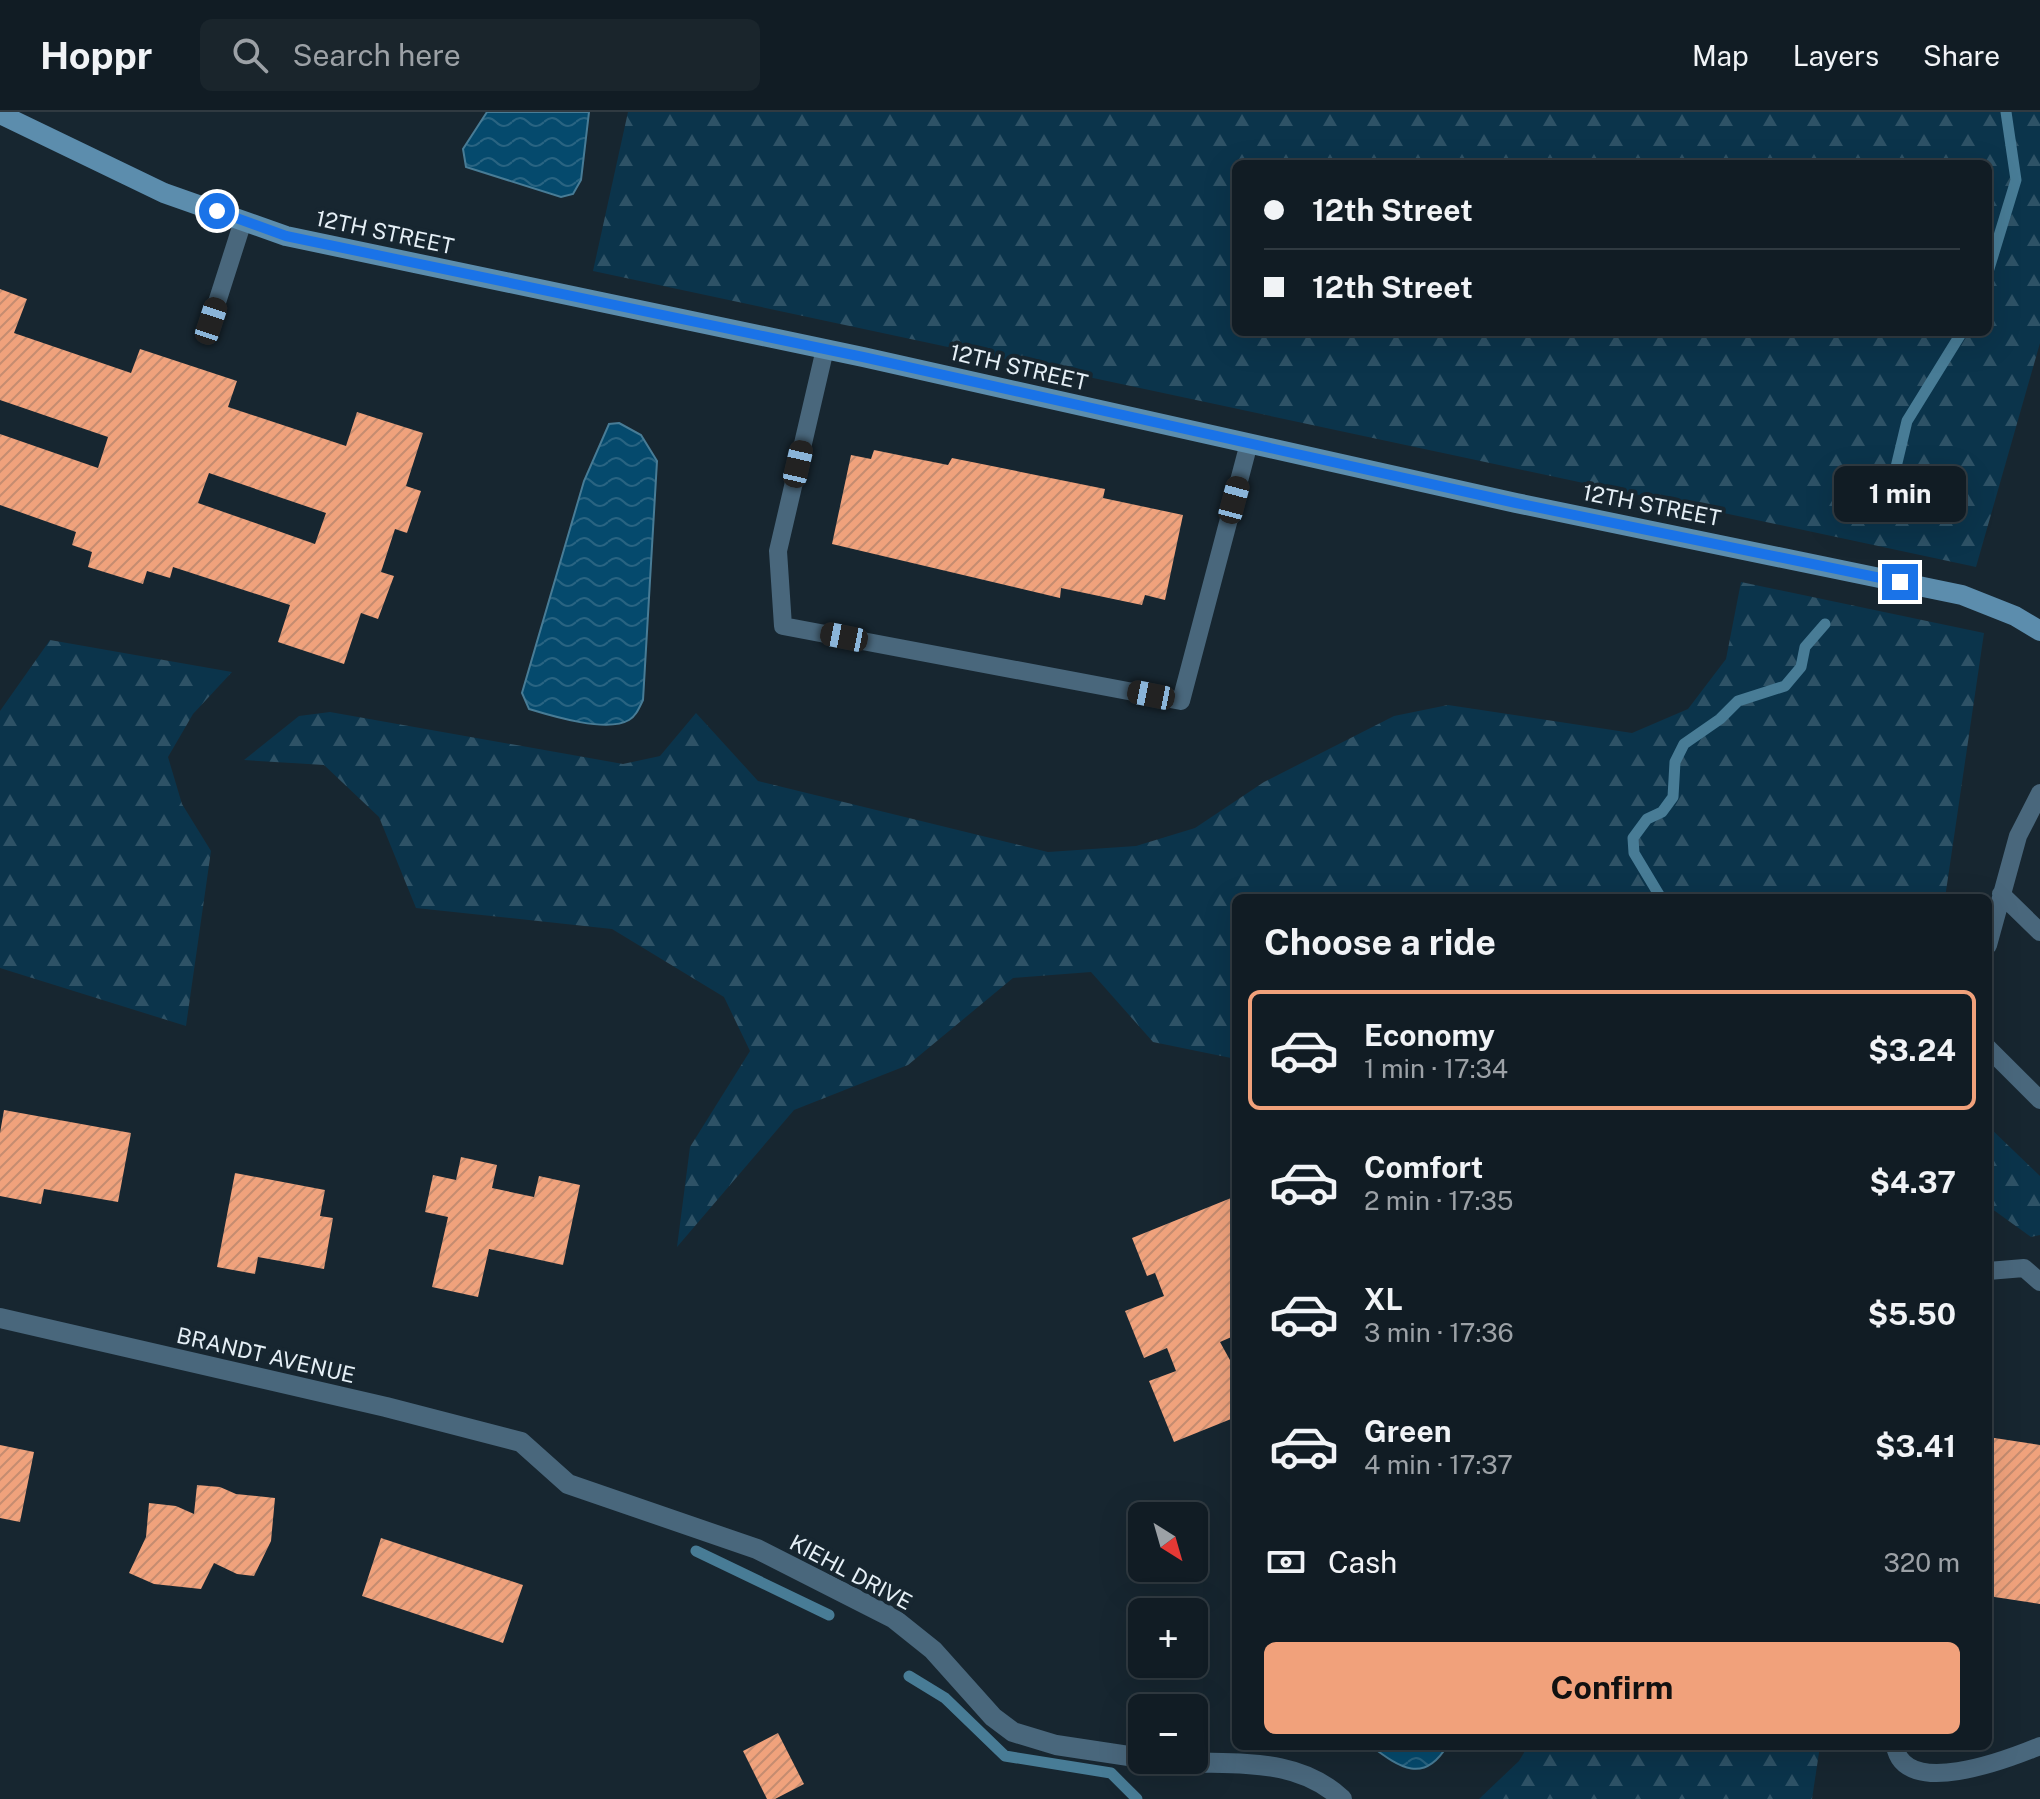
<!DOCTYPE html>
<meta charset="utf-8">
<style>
body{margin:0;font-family:"Public Sans",sans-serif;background:#1a252c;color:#f1f3f6;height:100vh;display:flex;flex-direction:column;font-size:30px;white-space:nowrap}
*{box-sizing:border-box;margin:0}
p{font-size:26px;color:#9ca1a6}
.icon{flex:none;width:44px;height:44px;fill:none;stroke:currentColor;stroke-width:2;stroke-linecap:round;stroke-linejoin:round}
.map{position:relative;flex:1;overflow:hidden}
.side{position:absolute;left:1232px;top:782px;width:760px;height:856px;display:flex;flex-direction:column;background:#111c24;border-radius:12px;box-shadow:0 8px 32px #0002,0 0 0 2px #303a41}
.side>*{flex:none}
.guide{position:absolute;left:1232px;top:48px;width:760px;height:176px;border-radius:12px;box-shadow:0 8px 32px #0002,0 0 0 2px #303a41;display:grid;align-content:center;height:176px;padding:0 32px;background:#111c24}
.needle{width:52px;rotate:143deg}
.tools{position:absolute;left:1128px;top:1390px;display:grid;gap:16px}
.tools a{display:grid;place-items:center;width:80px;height:80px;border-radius:12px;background:#111c24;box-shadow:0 8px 32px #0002,0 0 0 2px #303a41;font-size:40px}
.end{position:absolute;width:36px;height:36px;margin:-18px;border:10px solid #1a73e8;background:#fff;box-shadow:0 0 0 4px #fff}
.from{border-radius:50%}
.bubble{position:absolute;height:56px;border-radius:12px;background:#111c24;box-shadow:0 8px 32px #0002,0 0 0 2px #303a41;font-size:26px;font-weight:700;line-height:56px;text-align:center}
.car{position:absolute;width:24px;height:48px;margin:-24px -12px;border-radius:10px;box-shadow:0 0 6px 2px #0007;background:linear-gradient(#222 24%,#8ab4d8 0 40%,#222 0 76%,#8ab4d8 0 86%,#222 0)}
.guide b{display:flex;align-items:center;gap:28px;height:76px;font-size:30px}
.guide b+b{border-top:2px solid #303a41}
.guide i{width:20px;height:20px;background:#f1f3f6}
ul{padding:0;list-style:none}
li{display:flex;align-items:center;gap:24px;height:120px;margin:0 16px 12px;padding:0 16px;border:4px solid transparent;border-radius:12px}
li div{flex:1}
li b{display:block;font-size:30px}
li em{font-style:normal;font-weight:700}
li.current{border-color:#f1a17b}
li>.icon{width:72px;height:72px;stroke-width:1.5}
h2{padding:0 32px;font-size:36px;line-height:96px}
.pay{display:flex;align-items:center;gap:20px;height:88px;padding:0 32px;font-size:30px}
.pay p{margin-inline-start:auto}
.cta{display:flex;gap:16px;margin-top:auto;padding:16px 32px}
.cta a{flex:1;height:92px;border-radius:12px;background:#f1a17b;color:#111;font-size:32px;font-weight:700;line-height:92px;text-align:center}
header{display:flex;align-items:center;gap:48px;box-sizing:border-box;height:112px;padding:0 40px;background:#111c24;border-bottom:2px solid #303a41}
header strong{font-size:38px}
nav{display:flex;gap:44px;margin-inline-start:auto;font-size:28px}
.search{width:560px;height:72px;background:#1a252c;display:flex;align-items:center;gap:20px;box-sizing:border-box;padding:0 28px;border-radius:12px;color:#9ca1a6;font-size:30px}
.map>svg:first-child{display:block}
.forest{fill:url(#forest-firs);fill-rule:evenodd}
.water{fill:url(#water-waves);stroke:#487c96;stroke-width:2}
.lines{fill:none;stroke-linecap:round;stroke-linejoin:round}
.stream{stroke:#487c96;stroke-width:11}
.building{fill:url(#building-hatch);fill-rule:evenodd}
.lane{stroke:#49677c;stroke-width:18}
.street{stroke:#49677c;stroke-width:20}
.secondary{stroke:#5c8dad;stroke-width:20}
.route{stroke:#1a73e8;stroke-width:10}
.labels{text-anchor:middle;stroke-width:8;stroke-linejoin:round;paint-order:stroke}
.street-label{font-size:22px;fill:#e5eff6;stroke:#172630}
</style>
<header>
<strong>Hoppr</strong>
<div class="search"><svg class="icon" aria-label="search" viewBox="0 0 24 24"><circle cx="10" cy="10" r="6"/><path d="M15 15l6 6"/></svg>Search here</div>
<nav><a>Map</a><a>Layers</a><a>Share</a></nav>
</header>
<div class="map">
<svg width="2040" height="1687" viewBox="0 0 2040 1687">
<defs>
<pattern id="forest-firs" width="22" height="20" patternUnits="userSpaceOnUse" patternTransform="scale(2)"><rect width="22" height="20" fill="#0b344b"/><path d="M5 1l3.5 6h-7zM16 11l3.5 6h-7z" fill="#2e5266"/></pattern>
<pattern id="water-waves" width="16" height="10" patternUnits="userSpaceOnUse" patternTransform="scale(2)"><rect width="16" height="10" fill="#054a6d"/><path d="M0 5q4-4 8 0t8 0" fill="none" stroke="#296482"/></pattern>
<pattern id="building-hatch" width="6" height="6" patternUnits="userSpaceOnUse" patternTransform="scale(2)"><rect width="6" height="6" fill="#f0a27c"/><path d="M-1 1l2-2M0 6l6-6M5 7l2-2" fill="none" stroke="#c58c70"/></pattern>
</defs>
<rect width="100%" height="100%" fill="#172630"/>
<!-- forest -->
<path class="forest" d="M628,0H2040V231L1976,455L593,159ZM1236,52H1988V220H1236Z
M1741,470L1984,521L1945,786H1236V947L1153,930L1091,860L1013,866L908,953L794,998L677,1135L690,1035L750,939L724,885L612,817L416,796L379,705L324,653L244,648L299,604L330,600L623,652L660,644L696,601L758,669L1048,740L1136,734L1195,716L1264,670L1394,604L1448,593L1632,621L1688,597L1726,547Z
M50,528L232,560L193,602L168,645L182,692L211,739L186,914L0,856V599Z
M1988,1014L2040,1064V1123L2031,1125L1988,1094Z
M1528,1634H1820L1812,1687H1479L1519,1649Z"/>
<!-- water -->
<path class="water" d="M487,0H589L581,68L573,82L561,85L466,55L463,37Z
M619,311L641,323L657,349L643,588C639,596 636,604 629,608C607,621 552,604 529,597L522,581L584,369L609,312Z
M1371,1634H1447C1424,1672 1400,1656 1371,1634Z"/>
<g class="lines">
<!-- stream -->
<path class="stream" d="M1988,160L2016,68L2006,0
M1891,376L1907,309L1962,220
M1661,786L1634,741L1633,726L1647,707L1662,700L1673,685L1675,650L1684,632L1720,607L1738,589L1785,574L1801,555L1805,535L1825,512
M696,1439L829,1503
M909,1564L945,1586L1005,1644L1111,1661L1137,1687"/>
</g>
<!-- building -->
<path class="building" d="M0,177L27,187L14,221L131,261L140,237L237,269L228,295L346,334L357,300L423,321L406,374L421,379L407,421L395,417L381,460L394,464L378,507L361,501L344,552L278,530L290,493L173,455L170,466L147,459L143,472L88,455L92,440L72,433L76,420L0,393V322L98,356L108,325L0,288ZM209,361L326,401L315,432L198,391Z
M874,338L948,353L952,346L1105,377L1103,386L1183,403L1165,488L1145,483L1142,493L1061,476L1060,486L832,432L851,343L871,347Z
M4,998L131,1021L118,1090L44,1077L41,1092L0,1084V1021Z
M461,1045L497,1053L492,1076L534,1085L539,1064L580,1073L563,1153L489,1137L478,1185L432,1175L448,1105L425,1100L433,1063L456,1068Z
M235,1061L325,1078L320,1104L333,1106L324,1157L258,1145L255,1162L217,1155Z
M1236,1084V1223L1220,1230L1236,1259V1305L1174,1330L1149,1269L1176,1259L1167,1236L1144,1246L1125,1199L1164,1184L1155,1161L1147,1164L1132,1126Z
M1988,1325L2040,1333V1492L1988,1484Z
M0,1333L34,1340L20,1410L0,1406Z
M197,1373L220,1375L236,1382L275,1386L271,1429L254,1464L237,1462L214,1451L201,1477L154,1472L129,1461L146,1425L149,1391L176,1394L194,1402Z
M381,1426L523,1473L503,1531L362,1484Z
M778,1621L804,1672L775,1687H767L743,1639Z"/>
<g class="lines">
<!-- lane -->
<path class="lane" d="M211,209L243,109
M825,237L778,439L783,514L1181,589L1249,331
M2001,782L2040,820
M1988,833L2018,724L2040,681
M1988,936L2040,988
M1988,1159L2024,1156L2040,1170
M1895,1634C1904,1687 2006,1648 2040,1634"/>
<!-- street -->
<path class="street" d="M0,1206L386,1295L521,1330L568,1372L757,1437L893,1506L933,1538L993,1605L1013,1620L1056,1633L1142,1646
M1158,1648C1221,1656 1291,1639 1342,1687"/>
<!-- secondary -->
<path class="secondary" d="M0,2L164,81L286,124L863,245L1516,391L1962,483L2015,504L2040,519"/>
</g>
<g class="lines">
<!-- route -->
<path class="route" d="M217,99L286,124L863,245L1516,391L1900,470"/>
</g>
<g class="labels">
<!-- street labels -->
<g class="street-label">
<text transform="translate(385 120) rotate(12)" y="8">12TH STREET</text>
<text transform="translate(1019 255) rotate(13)" y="8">12TH STREET</text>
<text transform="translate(1652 393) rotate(11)" y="8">12TH STREET</text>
<text transform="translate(266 1243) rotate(13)" y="8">BRANDT AVENUE</text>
<text transform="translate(851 1460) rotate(28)" y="8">KIEHL DRIVE</text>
</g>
</g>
</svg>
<div class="tools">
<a><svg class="needle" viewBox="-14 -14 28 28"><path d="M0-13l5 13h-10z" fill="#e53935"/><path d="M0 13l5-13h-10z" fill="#9ca1a6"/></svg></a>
<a>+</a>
<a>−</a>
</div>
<i class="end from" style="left:217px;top:99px"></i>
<i class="end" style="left:1900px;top:470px"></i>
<div class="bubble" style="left:1834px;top:354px;width:132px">1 min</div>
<i class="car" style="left:211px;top:209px;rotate:18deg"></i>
<i class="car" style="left:798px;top:352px;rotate:13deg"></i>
<i class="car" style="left:1234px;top:388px;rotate:15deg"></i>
<i class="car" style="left:844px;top:525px;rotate:281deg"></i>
<i class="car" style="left:1151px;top:583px;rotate:281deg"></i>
<div class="guide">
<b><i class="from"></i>12th Street</b>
<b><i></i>12th Street</b>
</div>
<section class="side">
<h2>Choose a ride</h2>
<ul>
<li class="current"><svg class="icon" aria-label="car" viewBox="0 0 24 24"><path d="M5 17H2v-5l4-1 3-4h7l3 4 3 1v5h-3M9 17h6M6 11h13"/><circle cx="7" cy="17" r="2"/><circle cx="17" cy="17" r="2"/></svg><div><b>Economy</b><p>1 min · 17:34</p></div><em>$3.24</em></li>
<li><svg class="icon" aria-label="car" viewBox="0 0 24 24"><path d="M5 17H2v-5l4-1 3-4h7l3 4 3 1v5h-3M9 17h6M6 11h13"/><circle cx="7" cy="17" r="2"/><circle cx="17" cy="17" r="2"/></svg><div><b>Comfort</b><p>2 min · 17:35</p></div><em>$4.37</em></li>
<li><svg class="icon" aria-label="car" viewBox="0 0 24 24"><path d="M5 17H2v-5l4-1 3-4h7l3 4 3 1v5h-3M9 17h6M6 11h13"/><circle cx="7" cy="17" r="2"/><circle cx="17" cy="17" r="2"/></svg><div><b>XL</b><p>3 min · 17:36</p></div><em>$5.50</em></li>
<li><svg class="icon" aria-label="car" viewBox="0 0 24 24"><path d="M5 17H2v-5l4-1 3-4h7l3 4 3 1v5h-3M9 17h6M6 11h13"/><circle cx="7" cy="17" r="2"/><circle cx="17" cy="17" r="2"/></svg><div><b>Green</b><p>4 min · 17:37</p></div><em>$3.41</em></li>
</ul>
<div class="pay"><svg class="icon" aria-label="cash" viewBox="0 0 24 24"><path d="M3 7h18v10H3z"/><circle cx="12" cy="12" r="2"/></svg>Cash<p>320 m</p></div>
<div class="cta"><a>Confirm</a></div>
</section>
</div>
